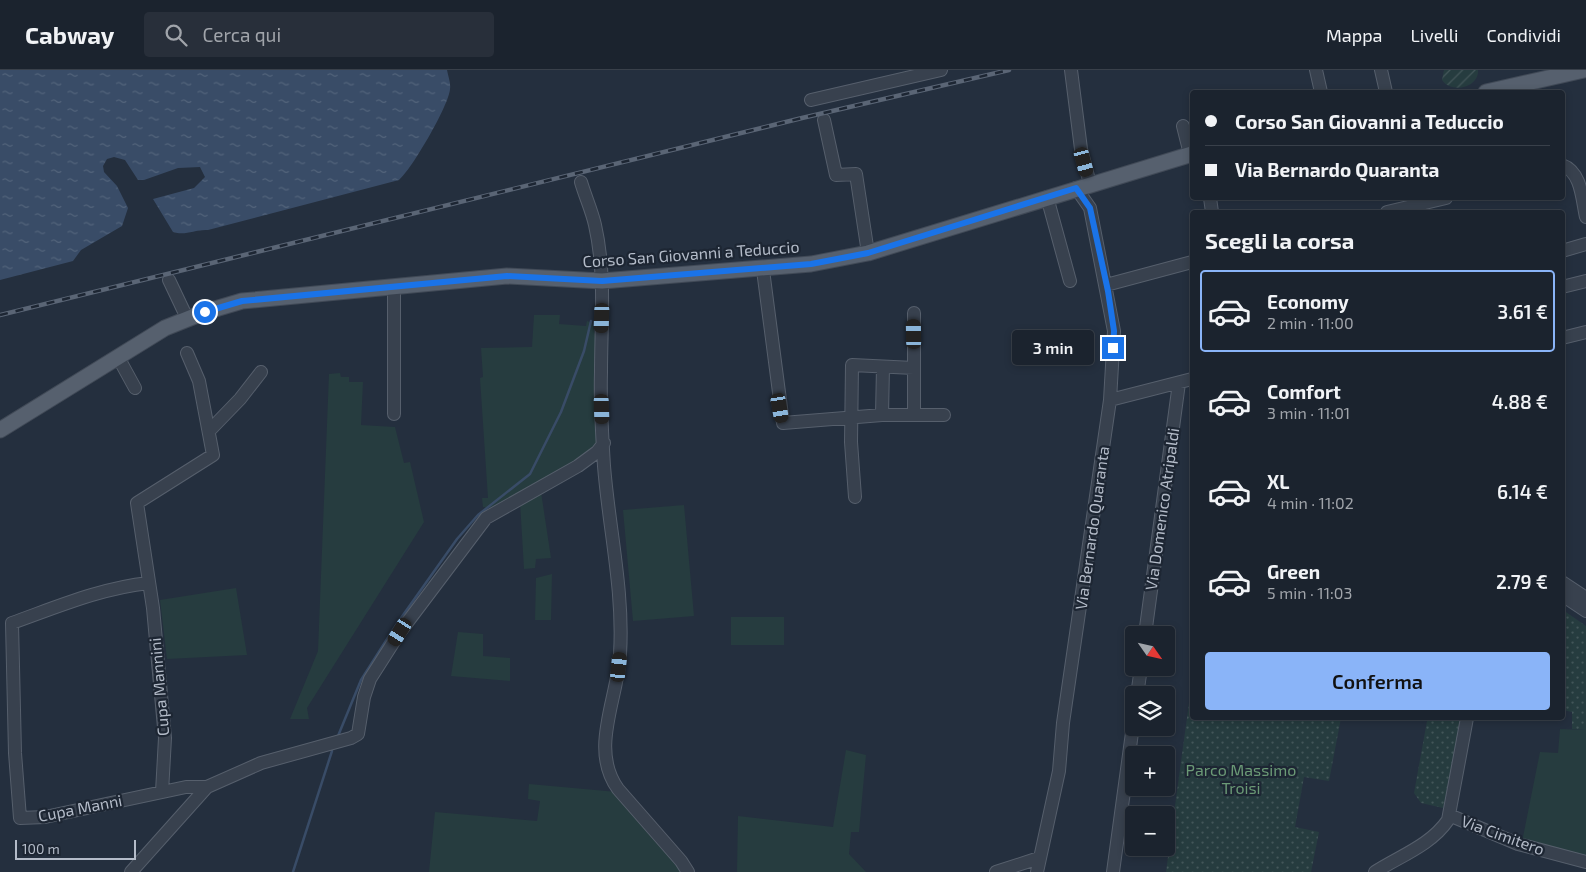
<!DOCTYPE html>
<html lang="it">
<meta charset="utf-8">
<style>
body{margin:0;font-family:"Exo 2",sans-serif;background:#282f3a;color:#f1f3f6;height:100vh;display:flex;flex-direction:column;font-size:19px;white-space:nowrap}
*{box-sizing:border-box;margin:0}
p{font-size:16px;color:#a0a4aa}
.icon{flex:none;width:28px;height:28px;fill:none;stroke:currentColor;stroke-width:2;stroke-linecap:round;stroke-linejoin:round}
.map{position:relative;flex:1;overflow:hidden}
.details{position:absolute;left:1190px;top:140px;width:375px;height:510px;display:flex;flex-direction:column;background:#1b232e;border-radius:5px;box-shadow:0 2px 8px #0003,0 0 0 1px #39404a}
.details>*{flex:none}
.top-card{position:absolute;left:1190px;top:20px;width:375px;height:110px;border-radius:5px;box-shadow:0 2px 8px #0003,0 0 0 1px #39404a;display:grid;align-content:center;height:110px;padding:0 15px;background:#1b232e}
.needle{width:32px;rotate:124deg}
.controls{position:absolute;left:1125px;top:556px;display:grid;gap:10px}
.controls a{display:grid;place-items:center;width:50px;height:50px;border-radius:5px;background:#1b232e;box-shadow:0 2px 8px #0003,0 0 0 1px #39404a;font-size:25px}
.scale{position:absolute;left:15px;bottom:12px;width:121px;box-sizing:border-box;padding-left:5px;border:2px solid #b4bcc9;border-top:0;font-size:14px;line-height:18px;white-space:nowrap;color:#b4bcc9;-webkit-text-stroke:4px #1d2633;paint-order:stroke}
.end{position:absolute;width:22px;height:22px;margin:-11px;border:6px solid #1a73e8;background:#fff;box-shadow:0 0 0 2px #fff}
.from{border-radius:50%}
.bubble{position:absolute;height:35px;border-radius:5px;background:#1b232e;box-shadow:0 2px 8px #0003,0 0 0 1px #39404a;font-size:16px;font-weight:600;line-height:35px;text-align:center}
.car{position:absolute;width:15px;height:30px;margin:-15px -8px;border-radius:6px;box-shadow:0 0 4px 1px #0007;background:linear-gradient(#222 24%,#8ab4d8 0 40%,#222 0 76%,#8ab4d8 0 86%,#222 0)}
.top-card b{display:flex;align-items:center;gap:18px;height:48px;font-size:19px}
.top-card b+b{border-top:1px solid #39404a}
.top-card i{width:12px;height:12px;background:#f1f3f6}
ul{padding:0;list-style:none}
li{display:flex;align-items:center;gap:15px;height:82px;margin:0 10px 8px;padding:0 5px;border:2px solid transparent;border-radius:5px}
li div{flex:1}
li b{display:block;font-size:19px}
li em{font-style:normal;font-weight:600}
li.on{border-color:#8ab4f8}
li>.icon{width:45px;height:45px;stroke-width:1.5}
h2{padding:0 15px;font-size:22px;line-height:60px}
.action{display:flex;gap:10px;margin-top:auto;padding:10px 15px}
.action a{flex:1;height:58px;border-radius:5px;background:#8ab4f8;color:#111;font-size:20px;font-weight:600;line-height:58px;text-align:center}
header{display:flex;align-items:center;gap:30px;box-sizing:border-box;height:70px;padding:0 25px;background:#1b232e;border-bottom:1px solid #39404a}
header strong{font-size:24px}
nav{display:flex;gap:28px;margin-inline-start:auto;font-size:18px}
.search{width:350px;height:45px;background:#282f3a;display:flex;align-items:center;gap:12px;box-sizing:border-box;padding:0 18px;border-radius:5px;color:#a0a4aa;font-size:19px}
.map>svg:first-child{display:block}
.grass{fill:#263c3f}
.park{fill:url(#park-dots)}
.garden{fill:url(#garden-furrows)}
.water{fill:url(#water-ripples)}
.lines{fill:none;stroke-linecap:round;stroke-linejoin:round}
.stream{stroke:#394c67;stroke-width:2.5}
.minor-casing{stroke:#565f6c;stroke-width:14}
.major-casing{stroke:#414a57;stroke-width:17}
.minor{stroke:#38414e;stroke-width:12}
.major{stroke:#56606e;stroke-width:15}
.rail-casing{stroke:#5a6575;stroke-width:4.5}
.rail{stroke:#1d2633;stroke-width:2.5;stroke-dasharray:8;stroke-linecap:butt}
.route{stroke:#1a73e8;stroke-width:6}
.labels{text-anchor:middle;stroke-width:4.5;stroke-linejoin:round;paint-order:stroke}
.street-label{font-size:16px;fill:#b4bcc9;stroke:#1d2633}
.park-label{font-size:16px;fill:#6b9a76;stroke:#1d2633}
</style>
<header>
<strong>Cabway</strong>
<div class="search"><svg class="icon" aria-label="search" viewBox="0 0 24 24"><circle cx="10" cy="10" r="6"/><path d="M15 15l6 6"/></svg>Cerca qui</div>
<nav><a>Mappa</a><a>Livelli</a><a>Condividi</a></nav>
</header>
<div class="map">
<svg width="1586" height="802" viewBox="0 0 1586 802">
<defs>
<pattern id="park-dots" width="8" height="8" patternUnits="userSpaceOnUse" patternTransform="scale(1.25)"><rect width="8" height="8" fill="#263c3f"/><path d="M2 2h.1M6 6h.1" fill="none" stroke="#435659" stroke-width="1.8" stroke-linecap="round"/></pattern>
<pattern id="garden-furrows" width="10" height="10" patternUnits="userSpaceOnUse" patternTransform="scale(1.25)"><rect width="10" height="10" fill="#263c3f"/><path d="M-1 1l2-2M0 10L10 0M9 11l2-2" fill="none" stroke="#435659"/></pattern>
<pattern id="water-ripples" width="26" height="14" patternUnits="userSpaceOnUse" patternTransform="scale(1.25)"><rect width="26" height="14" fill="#394c67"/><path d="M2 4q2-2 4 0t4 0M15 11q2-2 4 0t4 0" fill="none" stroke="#53647b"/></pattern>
</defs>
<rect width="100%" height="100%" fill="#242f3e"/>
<!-- grass -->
<path class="grass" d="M534,245H560L559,254L586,256L587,251L592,253L598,274L601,364L593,382L495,439L483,437L482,428H488L480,308L483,307L481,278L532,277Z
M340,303L341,307H349V312H363L361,355L395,357L404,393L410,392L424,452L307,638L309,649H290L318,581L329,304Z
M541,422L551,488L536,489L535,498L524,499L520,432Z
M684,435L694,546L633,551L623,440Z
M552,504L551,550H535L536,508Z
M236,518L247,585L167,589L160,530Z
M731,547H784V575H731Z
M458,562L483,564V586L510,588V611L451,606Z
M1560,659L1586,660V789L1522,772L1540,682L1558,683Z
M846,680L866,685L859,762H851L849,784L866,802H737L738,746L833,757Z
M529,714L617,722L684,802H429L435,742L537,751L540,731L528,729Z"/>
<!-- park -->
<path class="park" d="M1563,540L1586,556V660L1572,659V642L1563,640Z
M1192,611V648H1341L1329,711L1304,707L1295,757L1319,762L1311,802H1166Z
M1413,648H1461L1451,722L1443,738L1421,733L1414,723L1427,651Z"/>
<!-- garden -->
<path class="garden" d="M1444,0H1478C1479,18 1451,24 1442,10Z"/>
<!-- water -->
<path class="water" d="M0,0H447C448,6 451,13 450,19C449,35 412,99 399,110L208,160C195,159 186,166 173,162L153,129L194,118L205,107L200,97L178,98L144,110H138L125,90L114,87L107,89L103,96L104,102L117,116L128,138L122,156L81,180L73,191L0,210Z"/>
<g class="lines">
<!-- stream -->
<path class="stream" d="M338,666L361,610L396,555L457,469L478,445L530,404L561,342L584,281L591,251
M293,802L332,681"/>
<!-- minor casing -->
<g class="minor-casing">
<path id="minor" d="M1071,0L1081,79L1090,114
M1316,0L1321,22
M1381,0L1386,22
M811,30L941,0
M824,50L836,105L856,104L868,183
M1183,56L1190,84
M1562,95C1582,102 1582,130 1586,147
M581,112C585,126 592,141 595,155C606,203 601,253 601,302C600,333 602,365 604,396C609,459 624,521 620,584C618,629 589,679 618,719L681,791L688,802
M1047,127L1070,211
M1210,128L1212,142
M1387,142L1446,128
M1562,181L1586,174
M763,200L783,353L882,345H944
M169,210L187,248
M1106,215L1192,192
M1562,217L1586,211
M1562,268L1586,262
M118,287L135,318
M914,298V243
M1110,330L1192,309
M394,344V218
M882,345L883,297
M210,360L240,329L261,302
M855,427L851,372L852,295L914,298V345
M1562,512L1586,528
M149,513C101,518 57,537 12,553L15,683L20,748L45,747L186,717H207
M1562,525L1586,541
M1145,565L1179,313
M1137,625L1141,598
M162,722L165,668L153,538L137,433L213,385L199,311L187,283
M1449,745L1518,774L1586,792
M131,802L207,717L261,693L351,668L358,664L364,627L370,609L400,562L486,448L578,396L597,382L604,373
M996,802L1039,788
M1037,802L1059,701L1063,653L1110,330L1114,261L1090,138L1076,118
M1113,802L1134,648
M1375,802C1400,786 1431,775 1448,750L1467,648"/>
</g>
<!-- major casing -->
<g class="major-casing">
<path id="major" d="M1486,22L1584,0
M0,360L165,258L205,242L242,231L507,206L602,211L811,194L868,183L1192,84"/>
</g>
<!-- minor -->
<use href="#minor" class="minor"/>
<!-- major -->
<use href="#major" class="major"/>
<!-- rail casing -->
<g class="rail-casing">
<path id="rail" d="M0,245L802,48L1009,0"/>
</g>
<!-- rail -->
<use href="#rail" class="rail"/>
</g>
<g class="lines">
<!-- route -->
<path class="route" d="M205,242L242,231L507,206L602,211L811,194L868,183L1076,118L1090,138L1108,221L1114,261L1113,278"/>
</g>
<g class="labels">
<!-- street labels -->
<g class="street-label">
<text transform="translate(691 184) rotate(-4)" y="6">Corso San Giovanni a Teduccio</text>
<text transform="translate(1162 439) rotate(-82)" y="6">Via Domenico Atripaldi</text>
<text transform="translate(1092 458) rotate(-82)" y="6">Via Bernardo Quaranta</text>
<text transform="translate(159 617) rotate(-95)" y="6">Cupa Mannini</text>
<text transform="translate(80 738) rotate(-11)" y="6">Cupa Manni</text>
<text transform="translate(1503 765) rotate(20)" y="6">Via Cimitero</text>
</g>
<!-- park labels -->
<g class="park-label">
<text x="1241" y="706">Parco Massimo<tspan x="1241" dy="18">Troisi</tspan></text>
</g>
</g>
</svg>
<div class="controls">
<a><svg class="needle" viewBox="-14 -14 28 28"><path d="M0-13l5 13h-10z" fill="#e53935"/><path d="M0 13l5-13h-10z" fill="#a0a4aa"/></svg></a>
<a><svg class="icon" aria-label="layers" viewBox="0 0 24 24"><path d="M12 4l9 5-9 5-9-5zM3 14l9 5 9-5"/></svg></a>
<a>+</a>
<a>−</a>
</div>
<div class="scale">100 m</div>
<i class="end from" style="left:205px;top:242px"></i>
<i class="end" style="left:1113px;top:278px"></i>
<div class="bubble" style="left:1012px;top:260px;width:82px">3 min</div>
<i class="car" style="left:1084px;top:92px;rotate:165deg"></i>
<i class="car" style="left:602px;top:248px;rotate:182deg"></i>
<i class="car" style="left:914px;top:264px;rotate:359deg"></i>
<i class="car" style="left:780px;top:338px;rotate:170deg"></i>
<i class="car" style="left:602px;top:339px;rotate:178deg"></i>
<i class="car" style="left:400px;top:562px;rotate:212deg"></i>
<i class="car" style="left:619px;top:597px;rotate:6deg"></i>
<div class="top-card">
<b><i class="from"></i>Corso San Giovanni a Teduccio</b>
<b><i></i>Via Bernardo Quaranta</b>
</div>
<section class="details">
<h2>Scegli la corsa</h2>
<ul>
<li class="on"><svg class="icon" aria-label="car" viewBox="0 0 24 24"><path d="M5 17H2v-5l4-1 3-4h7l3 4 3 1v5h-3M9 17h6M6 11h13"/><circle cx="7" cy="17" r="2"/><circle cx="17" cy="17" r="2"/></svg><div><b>Economy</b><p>2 min · 11:00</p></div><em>3.61 €</em></li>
<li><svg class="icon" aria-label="car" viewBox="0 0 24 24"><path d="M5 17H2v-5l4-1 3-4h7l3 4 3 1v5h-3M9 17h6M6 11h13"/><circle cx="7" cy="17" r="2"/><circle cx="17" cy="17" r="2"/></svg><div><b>Comfort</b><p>3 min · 11:01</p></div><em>4.88 €</em></li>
<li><svg class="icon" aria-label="car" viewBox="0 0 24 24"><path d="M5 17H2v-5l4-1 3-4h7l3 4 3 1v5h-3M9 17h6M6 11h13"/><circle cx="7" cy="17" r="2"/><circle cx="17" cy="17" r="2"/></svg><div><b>XL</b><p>4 min · 11:02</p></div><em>6.14 €</em></li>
<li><svg class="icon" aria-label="car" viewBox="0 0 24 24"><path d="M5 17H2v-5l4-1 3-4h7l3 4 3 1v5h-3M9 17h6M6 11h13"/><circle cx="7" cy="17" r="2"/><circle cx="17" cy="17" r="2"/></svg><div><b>Green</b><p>5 min · 11:03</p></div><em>2.79 €</em></li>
</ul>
<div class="action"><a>Conferma</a></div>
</section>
</div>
